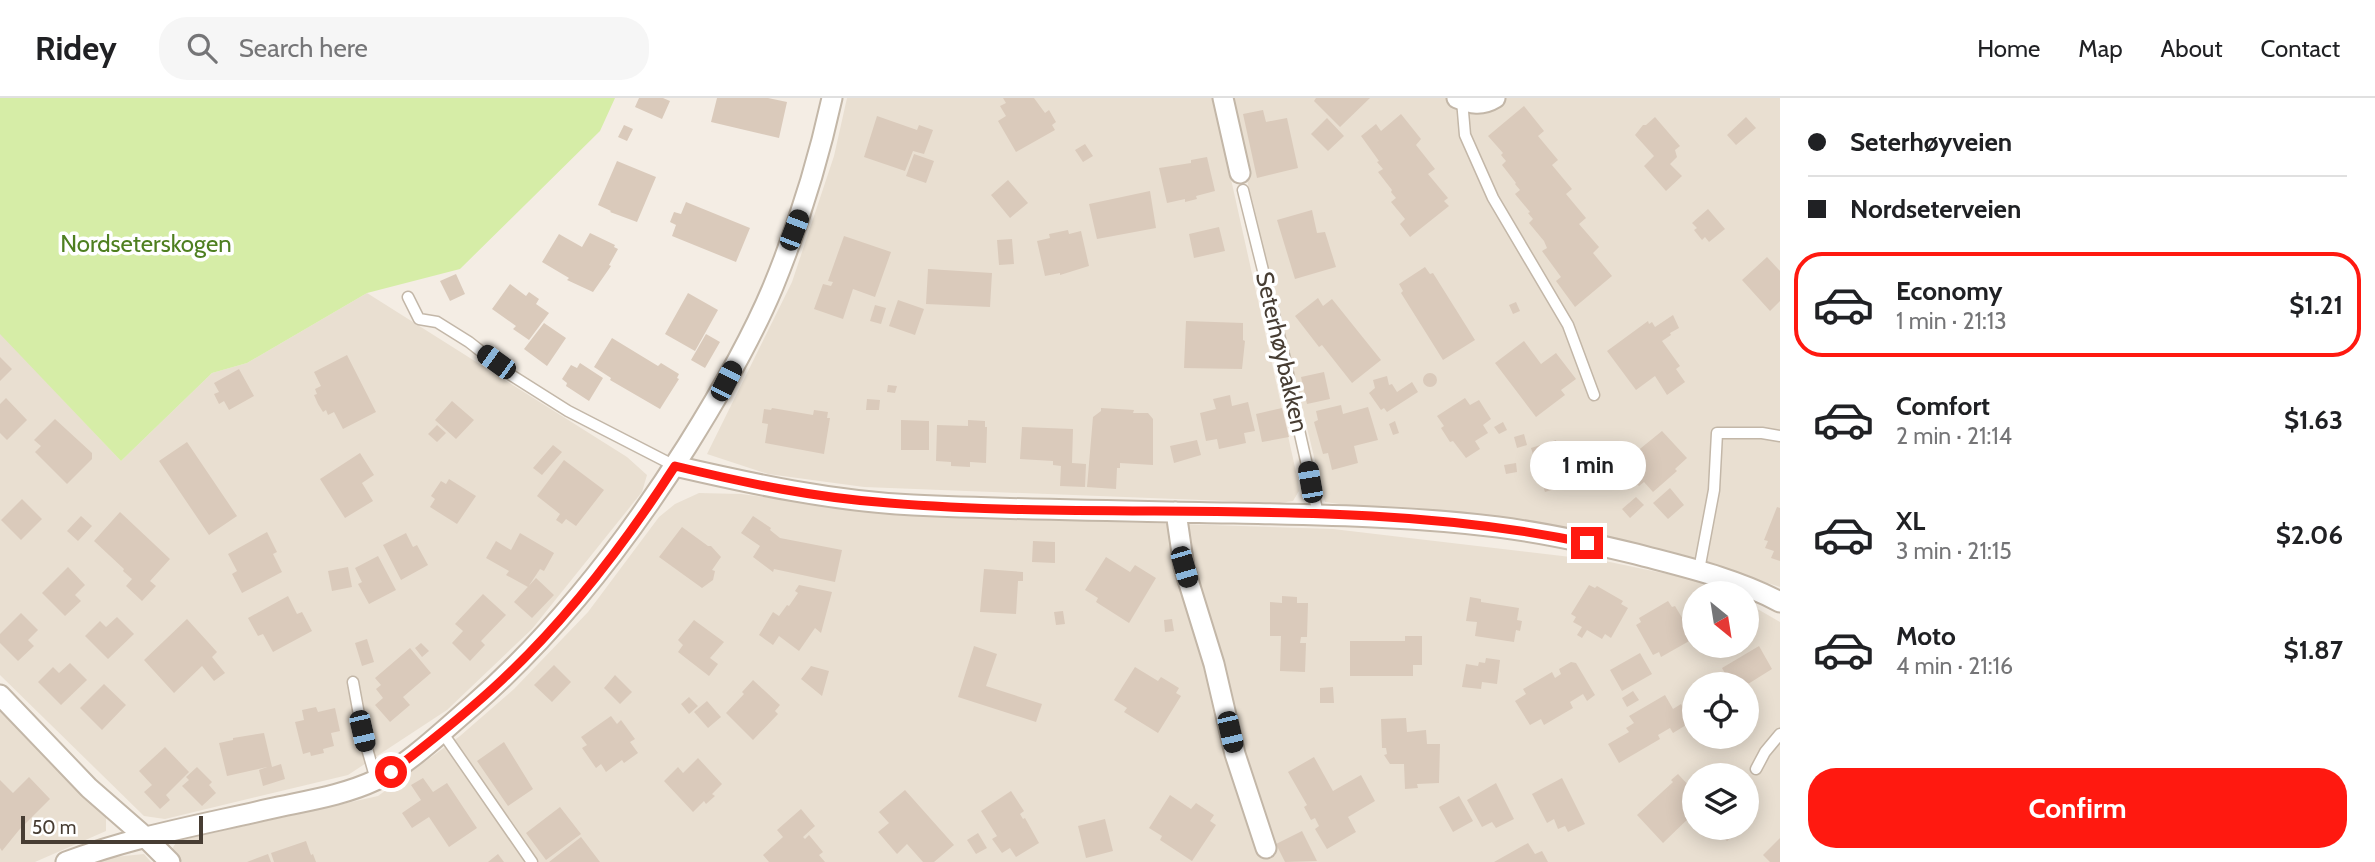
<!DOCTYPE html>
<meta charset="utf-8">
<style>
body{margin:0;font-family:Cabin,sans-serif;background:#f6f6f6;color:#202124;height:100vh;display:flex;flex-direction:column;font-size:26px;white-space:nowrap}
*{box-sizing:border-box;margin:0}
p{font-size:23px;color:#757577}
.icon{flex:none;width:38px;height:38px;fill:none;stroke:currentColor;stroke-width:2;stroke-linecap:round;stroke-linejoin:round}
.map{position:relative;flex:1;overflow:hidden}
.panel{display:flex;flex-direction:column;background:#fff;width:595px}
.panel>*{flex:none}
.hud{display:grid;align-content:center;height:154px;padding:0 28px;background:#fff}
.needle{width:46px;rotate:150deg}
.fabs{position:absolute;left:1682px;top:483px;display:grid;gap:14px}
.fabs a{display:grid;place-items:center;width:77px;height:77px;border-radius:50%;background:#fff;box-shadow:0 4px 18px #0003;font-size:35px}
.scale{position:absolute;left:21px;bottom:18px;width:182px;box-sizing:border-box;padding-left:7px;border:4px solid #473d33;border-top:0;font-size:19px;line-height:24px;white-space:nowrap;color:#473d33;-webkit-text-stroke:5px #fff;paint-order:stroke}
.end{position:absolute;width:32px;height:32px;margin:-16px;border:9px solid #ff1910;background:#fff;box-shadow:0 0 0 4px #fff}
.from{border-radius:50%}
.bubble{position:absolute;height:49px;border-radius:24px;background:#fff;box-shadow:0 4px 18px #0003;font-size:23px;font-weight:800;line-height:49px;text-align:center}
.car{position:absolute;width:21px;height:42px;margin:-21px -10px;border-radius:9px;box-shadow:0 0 5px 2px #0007;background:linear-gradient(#222 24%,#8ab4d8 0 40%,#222 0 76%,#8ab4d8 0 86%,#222 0)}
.hud b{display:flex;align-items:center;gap:24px;height:66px;font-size:26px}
.hud b+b{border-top:2px solid #e0e0e0}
.hud i{width:18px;height:18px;background:#202124}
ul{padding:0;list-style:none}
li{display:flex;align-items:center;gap:21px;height:105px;margin:0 14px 10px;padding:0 14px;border:4px solid transparent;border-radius:28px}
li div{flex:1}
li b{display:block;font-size:26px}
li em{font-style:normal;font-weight:800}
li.active{border-color:#ff1910}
li>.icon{width:63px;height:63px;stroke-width:1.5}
.primary-button{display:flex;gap:14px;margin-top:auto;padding:14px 28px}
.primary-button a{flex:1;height:80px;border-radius:28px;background:#ff1910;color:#fff;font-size:28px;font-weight:800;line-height:80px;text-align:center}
header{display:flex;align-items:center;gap:42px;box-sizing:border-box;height:98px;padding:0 35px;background:#fff;border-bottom:2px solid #e0e0e0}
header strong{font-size:33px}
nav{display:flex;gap:38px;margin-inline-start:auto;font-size:24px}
.search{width:490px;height:63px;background:#f6f6f6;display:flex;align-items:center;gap:18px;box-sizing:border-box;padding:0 24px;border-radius:28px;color:#757577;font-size:26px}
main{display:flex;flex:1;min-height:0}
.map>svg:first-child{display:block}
.residential{fill:#e9dfd1;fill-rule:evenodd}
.green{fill:#d6eda7}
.building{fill:#dacabb}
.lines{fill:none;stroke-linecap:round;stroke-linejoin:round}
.lane-casing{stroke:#c3b7a8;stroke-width:13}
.street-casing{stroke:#c3b7a8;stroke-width:23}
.lane{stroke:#fff;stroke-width:10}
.street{stroke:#fff;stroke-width:19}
.route{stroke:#ff1910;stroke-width:9}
.labels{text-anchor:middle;stroke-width:7;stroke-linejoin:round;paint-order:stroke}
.park-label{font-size:24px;fill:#4e7f20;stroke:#fff}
.street-label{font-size:24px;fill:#473d33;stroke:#fff}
</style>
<header>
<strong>Ridey</strong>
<div class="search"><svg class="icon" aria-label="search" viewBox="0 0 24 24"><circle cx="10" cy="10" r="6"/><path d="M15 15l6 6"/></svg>Search here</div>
<nav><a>Home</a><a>Map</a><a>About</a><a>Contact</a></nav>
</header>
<main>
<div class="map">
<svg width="1780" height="764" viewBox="0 0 1780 764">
<rect width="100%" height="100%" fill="#f4ede4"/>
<!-- residential -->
<path class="residential" d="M847,0H1213L1298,383L1299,393L1293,403L1280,405L864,389L768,376L707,356L792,184L834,58Z
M1227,0H1780V489L1666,452L1325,404Z
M367,195L627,359L647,377L642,394L532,531L447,612L348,677L165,721L144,718L0,577V235L121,363L212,275L247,265Z
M699,395L741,396L899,417L1333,431L1605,463L1710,485L1729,495H1694V548H1746L1747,505L1780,524V764H182L172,751L177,743L378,698L460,638L514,591L588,514L659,419L675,406ZM1694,586H1746V639H1694ZM1694,677H1746V730H1694Z
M0,611L106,719V733L35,764H0Z
M144,756L151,764H95L104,760Z"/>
<!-- green -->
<path class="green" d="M0,0H615L600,33L460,171L367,195L247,265L212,275L121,363L0,236Z"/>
<!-- building -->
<path class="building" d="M639,0H663L670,3L662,21L635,9Z
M717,0H768L787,4L779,40L711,24Z
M1003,0H1034L1045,15L1049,12L1056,24L1052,27L1055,32L1016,54L998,23L1006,18L1000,8L1006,5Z
M1316,0H1370L1340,29L1314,3Z
M1524,8L1544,33L1538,38L1558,62L1552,67L1572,91L1566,96L1586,120L1579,126L1599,149L1593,155L1612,178L1575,209L1556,183L1561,179L1542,153L1547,150L1544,143L1529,125L1533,121L1528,115L1530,114L1515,96L1520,92L1515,86L1516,85L1502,67L1506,63L1501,57L1503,55L1488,38Z
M1263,12L1266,24L1287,20L1298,70L1257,80L1243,16Z
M1401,16L1421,41L1416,47L1435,71L1428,76L1448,100L1444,103L1449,108L1410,139L1400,126L1405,121L1391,104L1396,100L1391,94L1392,92L1378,74L1383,71L1377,64L1379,63L1361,38L1376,26L1381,33Z
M877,18L917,32L919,27L933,32L924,56L913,53L905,73L864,59Z
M1655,19L1680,48L1675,52L1677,59L1670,66L1682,78L1666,93L1644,68L1654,58L1635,37L1643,27H1646Z
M1746,19L1756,30L1736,47L1727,37Z
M1327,20L1344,38L1328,53L1311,36Z
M624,27L633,31L627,43L618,39Z
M1085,46L1093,58L1083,64L1075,52Z
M914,56L934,63L926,85L906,78Z
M1207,59L1215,93L1196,98L1197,101L1185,104V101L1167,105L1159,70L1191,65V62Z
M617,63L656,79L637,124L610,114L611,113L598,107Z
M1008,82L1028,105L1010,120L991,97Z
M1150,93L1156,130L1097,141L1089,106Z
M686,104L750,130L736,164L672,138L676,127L670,124L674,114L681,116Z
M1708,111L1725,131L1709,144L1705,139L1702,142L1694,132L1697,130L1692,125Z
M1312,112L1317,135L1325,134L1336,169L1295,181L1277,122Z
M1219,129L1225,153L1194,160L1189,136Z
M1068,132L1069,136L1081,133L1089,168L1060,177V175L1045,178L1037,143L1050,140L1049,136Z
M590,135L615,147L614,149L618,151L609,167L611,168L593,194L567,182L569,180L542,164L559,136L582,149Z
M844,138L891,154L875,199L853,191L843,221L814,211L823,186L831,188L833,184L828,183Z
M1012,141L1014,166L999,167L997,142Z
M1767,159L1780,173V203L1770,213L1742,182Z
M1425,169L1430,176L1433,175L1475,242L1443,262L1401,195L1403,193L1399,186Z
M928,171L992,175L990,209L926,206Z
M456,176L465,196L450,203L440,183Z
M510,186L526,198L529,194L539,201L536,206L549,215L529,242L513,231L516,228L492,211Z
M688,195L718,212L695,253L665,236Z
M1318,200L1323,208L1332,201L1381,262L1352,285L1322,247L1319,249L1295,218Z
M898,202L924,211L915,237L889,228Z
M1516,204L1520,213L1513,216L1509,207Z
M875,207L886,210L881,226L870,223Z
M1673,217L1679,230L1670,235L1671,237L1662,243L1680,268L1676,271L1685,284L1667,297L1655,278L1636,292L1607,253L1648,223L1649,226L1652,224L1655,229Z
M1186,223L1243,225V242L1245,243L1242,271L1184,270Z
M544,225L566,240L547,268L524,251Z
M706,236L720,244L705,270L691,262Z
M612,240L658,268L661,265L679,276L677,280L679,281L660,311L610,282L611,280L594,269Z
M1524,243L1541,266L1556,255L1576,281L1561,292L1565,297L1536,319L1495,265Z
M347,257L376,314L343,331L334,314L328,317L326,312L323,314L318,306L314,297L317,296L315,291L321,288L314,274Z
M0,259L12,271L0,283Z
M580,265L603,280L589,303L566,288L567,285L562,281L571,267L577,270Z
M239,271L254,298L229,312L224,303L219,306L214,296L219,294L214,285Z
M1324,274L1330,301L1307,306L1301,279Z
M1423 282a7 7 0 1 1 14 0a7 7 0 1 1-14 0Z
M1387,278L1389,287L1392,286L1397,294L1412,284L1418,294L1387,314L1384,310L1381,312L1369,295L1375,290L1373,282Z
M888,287L897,288L895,295L887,294Z
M1230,297L1232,308L1248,304L1255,333L1244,335L1246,345L1219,351L1217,341L1206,343L1200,315L1216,311L1213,301Z
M6,300L27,322L7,342L0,335V306Z
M1465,300L1470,307L1479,302L1491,321L1483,327L1488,335L1475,343L1480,351L1466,360L1453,343L1450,344L1441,330L1444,328L1437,318Z
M867,301L880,302L879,312H866Z
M452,303L474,322L456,341L435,322Z
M1341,307L1343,316L1368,309L1378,342L1354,348L1358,365L1332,372L1328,355L1323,356L1314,324L1318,322L1316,313Z
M772,310L813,317L814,312L828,314L827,320H830L824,356L765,345L768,326L762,325L764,311L771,312Z
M1101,310L1134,312L1133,315H1148L1153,321V367L1120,365V370H1117L1116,391L1087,389L1093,319L1101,313Z
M1282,310L1289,339L1262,344L1256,316Z
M55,321L92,355V361L67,386L35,354L41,348L34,342Z
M901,322L929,323V352H901Z
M968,322L985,323V329H987L986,365L970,364V369L951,368V364L936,363L937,327L968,328Z
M1395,323L1399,335L1393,337L1389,326Z
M1503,324L1507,332L1499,336L1494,329Z
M437,327L446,335L437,344L428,336Z
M1022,329L1073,331L1072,365L1086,366L1085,389L1060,388L1061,368L1053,367V363L1020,361Z
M1662,333L1687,360L1675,371L1677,373L1653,394L1644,384L1639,388L1628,377L1633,372L1625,363Z
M1524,336L1527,347L1517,350L1514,339Z
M1197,342L1201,357L1174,365L1170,348Z
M1556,342L1562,361L1584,354L1592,379L1545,394L1531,350Z
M187,344L237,418L209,437L159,363Z
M553,347L562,354L542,377L533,370Z
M360,355L374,377L362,385L373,403L345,420L320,381Z
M564,362L604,392L576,428L566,421L562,426L556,422L560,416L537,398Z
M1516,365L1517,374L1506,376L1504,367Z
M449,381L476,398L457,426L430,409L435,401L431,398L441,383L446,386Z
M1670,390L1684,407L1668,421L1653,405Z
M1636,399L1644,407L1630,420L1622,411Z
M22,401L42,421L21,442L1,422Z
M1777,409L1780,410V463L1771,460L1774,453L1765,450L1768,443L1764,442Z
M120,414L170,461L150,483L156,488L142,503L126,488L132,481L123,473L124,471L94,443Z
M81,418L92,428L78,443L67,433Z
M753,418L771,430L770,432L780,440L842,452L835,484L774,471L773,474L753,459L760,448L741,435Z
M682,429L708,448H711L721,459L712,472L715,473L713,482L702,490L659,459Z
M267,434L277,454L273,456L282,474L242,495L232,476L237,473L228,456Z
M406,435L413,449L417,447L428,467L401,482L383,447Z
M520,435L554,455L544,473L540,471L528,489L506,477L509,473L486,460L496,443L511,452Z
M1033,443L1055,444V465L1032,464Z
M378,458L396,492L369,506L358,486L362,484L355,470Z
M1106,459L1130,474L1135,467L1156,480L1129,525L1096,504L1098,500L1085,492Z
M68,469L85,487L75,497L81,503L65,518L42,495Z
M348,469L352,489L332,493L328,473Z
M984,471L1023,474V483H1018L1016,516L980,514Z
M536,480L554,497L532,520L514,504Z
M799,487L832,494L821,535L815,530L799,553L779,538L773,547L759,537L773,514L779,518L787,507L789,508L798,495L795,493Z
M1589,487L1595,490L1597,488L1623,503L1621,506L1628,510L1611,540L1605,536L1602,541L1587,532L1582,540L1577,537L1582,529L1573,524L1576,519L1571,516Z
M483,496L506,517L481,543L485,547L470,563L452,545L463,533L455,526Z
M288,498L297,516L302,514L312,533L273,554L263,536L258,538L248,520Z
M1282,498L1297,499V505H1308L1307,539H1301L1300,545H1306L1305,574L1280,573L1281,538H1270V504L1282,505Z
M1470,499L1481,501V504L1519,510L1517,522L1522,523L1520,533L1516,532L1514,544L1475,538L1477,524L1466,523Z
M1668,503L1672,509L1675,508L1690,533L1687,535L1691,542L1661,559L1659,554L1653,557L1636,527L1641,524L1639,520Z
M1063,513L1065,526L1056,527L1054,514Z
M21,515L38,532L28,542L34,548L18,563L0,545V536Z
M117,519L134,536L108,561L85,538L100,523L106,529Z
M187,521L217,554L212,559L225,575L214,583L202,568L174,595L144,562Z
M1172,521L1174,533L1165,534L1164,522Z
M694,522L724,544L710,560L718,566L709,578L678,554L683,547L678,542Z
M1405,538H1422V567H1413V578H1350V543H1405Z
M367,541L374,564L362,568L355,545Z
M421,545L429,553L422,559L415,550Z
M974,548L997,556L986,588L1042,606L1036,624L958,599Z
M1759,548L1772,571L1748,586H1731L1722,570Z
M410,550L431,575L403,599L410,607L390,624L375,607L383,600L376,591L381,587L375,580Z
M1640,555L1652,576L1622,593L1610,572Z
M1486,560L1500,562L1497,586L1482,584L1481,591L1462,589L1466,566L1478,568L1479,564L1485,565Z
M1571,564L1576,565L1595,597L1587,603L1583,596L1570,604L1573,610L1544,627L1541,621L1530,627L1515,603L1526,596L1523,591L1552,574L1555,580L1561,576L1559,571Z
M70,565L87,582L61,607L38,584L53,569L59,575Z
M554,567L571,584L552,604L534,587Z
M811,568L829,573L822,598L801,581Z
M1135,569L1158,583L1161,579L1179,590L1176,595L1181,598L1158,635L1124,614L1127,610L1114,602Z
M615,577L632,594L620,606L604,590Z
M753,582L780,607L775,613L778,616L753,642L726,615L744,596L742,594Z
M104,586L126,607L102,632L80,610Z
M1333,589L1334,605H1320V590Z
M1633,593L1639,602L1627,609L1622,600Z
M1665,597L1673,611L1681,606L1691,624L1673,635L1670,630L1658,637L1660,641L1619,665L1608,646L1629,634L1626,630L1634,625L1629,618Z
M689,599L698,608L689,616L681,606Z
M707,603L721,619L708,630L694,614Z
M316,609L318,614L335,610L340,633L331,635L334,648L323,651L324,655L311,658L310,654L303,656L295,624L304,622L302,612Z
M611,618L617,626L621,622L635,641L630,644L638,655L624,665L622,662L606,674L601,666L596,670L582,650L587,647L581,639Z
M1406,620L1407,634L1426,632L1427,646H1440L1439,685L1417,686L1418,690L1405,691L1404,666H1390L1384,657L1387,656L1386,650H1382L1381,621Z
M264,635L272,669L281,666L285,681L263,688L259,672L267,669L227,678L219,645L233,642V640Z
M504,644L533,691L508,708L477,663Z
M165,649L189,674L166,697L170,702L160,711L144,694L152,687L139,673Z
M1314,659L1333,693L1361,677L1375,703L1348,719L1356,734L1327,751L1315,731L1319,728L1315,720L1311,722L1304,709L1307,707L1288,674Z
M698,660L722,686L712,696L715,698L706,706L704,703L693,714L664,683L678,669L683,675Z
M197,669L212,684L209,687L216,695L202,708L182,688L189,682L186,679Z
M1678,676L1690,689L1694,686V715L1663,745L1637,717L1673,684L1671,682Z
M29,679L50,701L19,732L2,753L0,750V682L13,695Z
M423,680L433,694L447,685L477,730L449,749L429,719L412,730L402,715L421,702L411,687Z
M1562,680L1585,726L1568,734L1565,728L1558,731L1554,721L1547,725L1532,696Z
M1496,685L1514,721L1496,730L1492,724L1482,729L1467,702Z
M905,692L954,747L934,764H923L907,746L897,756L878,734L889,725L879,714Z
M1011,693L1024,713L1020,716L1023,721L1025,720L1039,745L1016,759L1010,750L1002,755L992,741L997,738L981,713Z
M1170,697L1191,711L1196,705L1214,717L1210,723L1216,727L1192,763L1160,742L1162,738L1149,730Z
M1459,698L1473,723L1453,734L1439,709Z
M560,709L581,736L546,762L526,735Z
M801,711L815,728L803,739L805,741L809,737L823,754L819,757L825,764H769L763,757L783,739L777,732Z
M1105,721L1113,753L1086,760L1078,728Z
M1714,730H1741L1727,743Z
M1302,733L1317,763L1285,764L1276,746Z
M978,735L987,750L976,756L967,742Z
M581,739L600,764H549Z
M1780,740V764H1770L1763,757Z
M306,743L311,757L313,756L316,764H274L271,755Z
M1528,745L1535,756L1542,753L1548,764H1494Z
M268,756L271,764H247Z
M498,756L504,764H488Z"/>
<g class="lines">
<!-- lane casing -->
<g class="lane-casing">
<path id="lane" d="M1462,2L1465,37L1493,100L1568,227L1594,297
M1243,92L1286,265L1295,314L1318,416
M408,199L419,221L437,224L469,244L511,277L568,313L675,368
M1699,472L1714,392L1717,335H1762L1780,338
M353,584L362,633L376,682
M442,634L532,764
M1756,671L1765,654L1780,636"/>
</g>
<!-- street casing -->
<g class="street-casing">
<path id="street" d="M1223,0L1240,75
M1457,0C1471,6 1482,8 1495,0
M675,368C753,386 832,403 913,407C1020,412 1127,413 1234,415C1322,417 1410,418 1498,429C1545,435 1591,445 1636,456C1685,469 1735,480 1780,504
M1176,414L1184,469L1214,566L1235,656L1266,750
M0,597L89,690L144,738L170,764
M66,764C132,739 200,727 269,711C304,703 342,698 376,682C408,667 445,631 472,608C558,533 627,443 687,348C719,297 750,244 773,189C798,128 818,64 832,0"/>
</g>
<!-- lane -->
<use href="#lane" class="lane"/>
<!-- street -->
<use href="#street" class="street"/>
</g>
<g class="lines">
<!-- route -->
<path class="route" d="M391,674C430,644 468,614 503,581C569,519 626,444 675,368C745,385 816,400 889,405C1121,424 1358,396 1587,445"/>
</g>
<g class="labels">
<!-- park labels -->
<g class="park-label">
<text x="146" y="154">Nordseterskogen</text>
</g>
<!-- street labels -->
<g class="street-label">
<text transform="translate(1282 254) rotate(77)" y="8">Seterhøybakken</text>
</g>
</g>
</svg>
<div class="fabs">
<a><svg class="needle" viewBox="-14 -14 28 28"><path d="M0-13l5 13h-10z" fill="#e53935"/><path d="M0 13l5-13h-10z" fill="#757577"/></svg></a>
<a><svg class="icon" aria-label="locate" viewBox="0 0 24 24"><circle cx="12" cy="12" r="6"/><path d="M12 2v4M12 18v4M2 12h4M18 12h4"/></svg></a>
<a><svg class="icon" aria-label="layers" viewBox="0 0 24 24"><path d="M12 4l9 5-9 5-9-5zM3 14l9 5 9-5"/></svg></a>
</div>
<div class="scale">50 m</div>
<i class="end from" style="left:391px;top:674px"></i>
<i class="end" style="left:1587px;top:445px"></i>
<div class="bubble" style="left:1530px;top:343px;width:116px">1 min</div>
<i class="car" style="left:794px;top:132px;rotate:21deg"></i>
<i class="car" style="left:496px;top:264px;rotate:306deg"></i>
<i class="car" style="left:726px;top:283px;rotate:27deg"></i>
<i class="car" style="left:1310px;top:384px;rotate:350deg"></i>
<i class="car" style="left:1184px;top:469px;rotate:164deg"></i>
<i class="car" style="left:362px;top:633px;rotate:167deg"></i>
<i class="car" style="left:1230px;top:634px;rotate:167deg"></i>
</div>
<section class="panel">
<div class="hud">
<b><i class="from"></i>Seterhøyveien</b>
<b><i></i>Nordseterveien</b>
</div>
<ul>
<li class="active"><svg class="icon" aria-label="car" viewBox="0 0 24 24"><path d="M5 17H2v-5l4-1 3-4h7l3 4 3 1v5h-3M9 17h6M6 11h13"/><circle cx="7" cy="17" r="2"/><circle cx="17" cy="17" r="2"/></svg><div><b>Economy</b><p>1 min · 21:13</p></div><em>$1.21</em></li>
<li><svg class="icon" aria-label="car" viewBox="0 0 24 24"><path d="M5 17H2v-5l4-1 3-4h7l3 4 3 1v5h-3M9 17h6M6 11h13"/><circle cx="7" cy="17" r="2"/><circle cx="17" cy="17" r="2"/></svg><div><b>Comfort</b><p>2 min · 21:14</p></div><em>$1.63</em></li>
<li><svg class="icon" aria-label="car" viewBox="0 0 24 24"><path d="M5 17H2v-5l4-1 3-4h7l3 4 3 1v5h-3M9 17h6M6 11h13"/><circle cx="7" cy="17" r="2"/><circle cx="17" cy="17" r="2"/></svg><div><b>XL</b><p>3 min · 21:15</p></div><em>$2.06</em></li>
<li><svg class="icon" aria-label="car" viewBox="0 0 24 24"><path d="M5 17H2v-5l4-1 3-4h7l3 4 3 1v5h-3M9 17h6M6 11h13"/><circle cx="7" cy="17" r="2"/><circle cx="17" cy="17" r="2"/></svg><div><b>Moto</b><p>4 min · 21:16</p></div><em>$1.87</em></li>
</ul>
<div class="primary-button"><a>Confirm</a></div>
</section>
</main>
